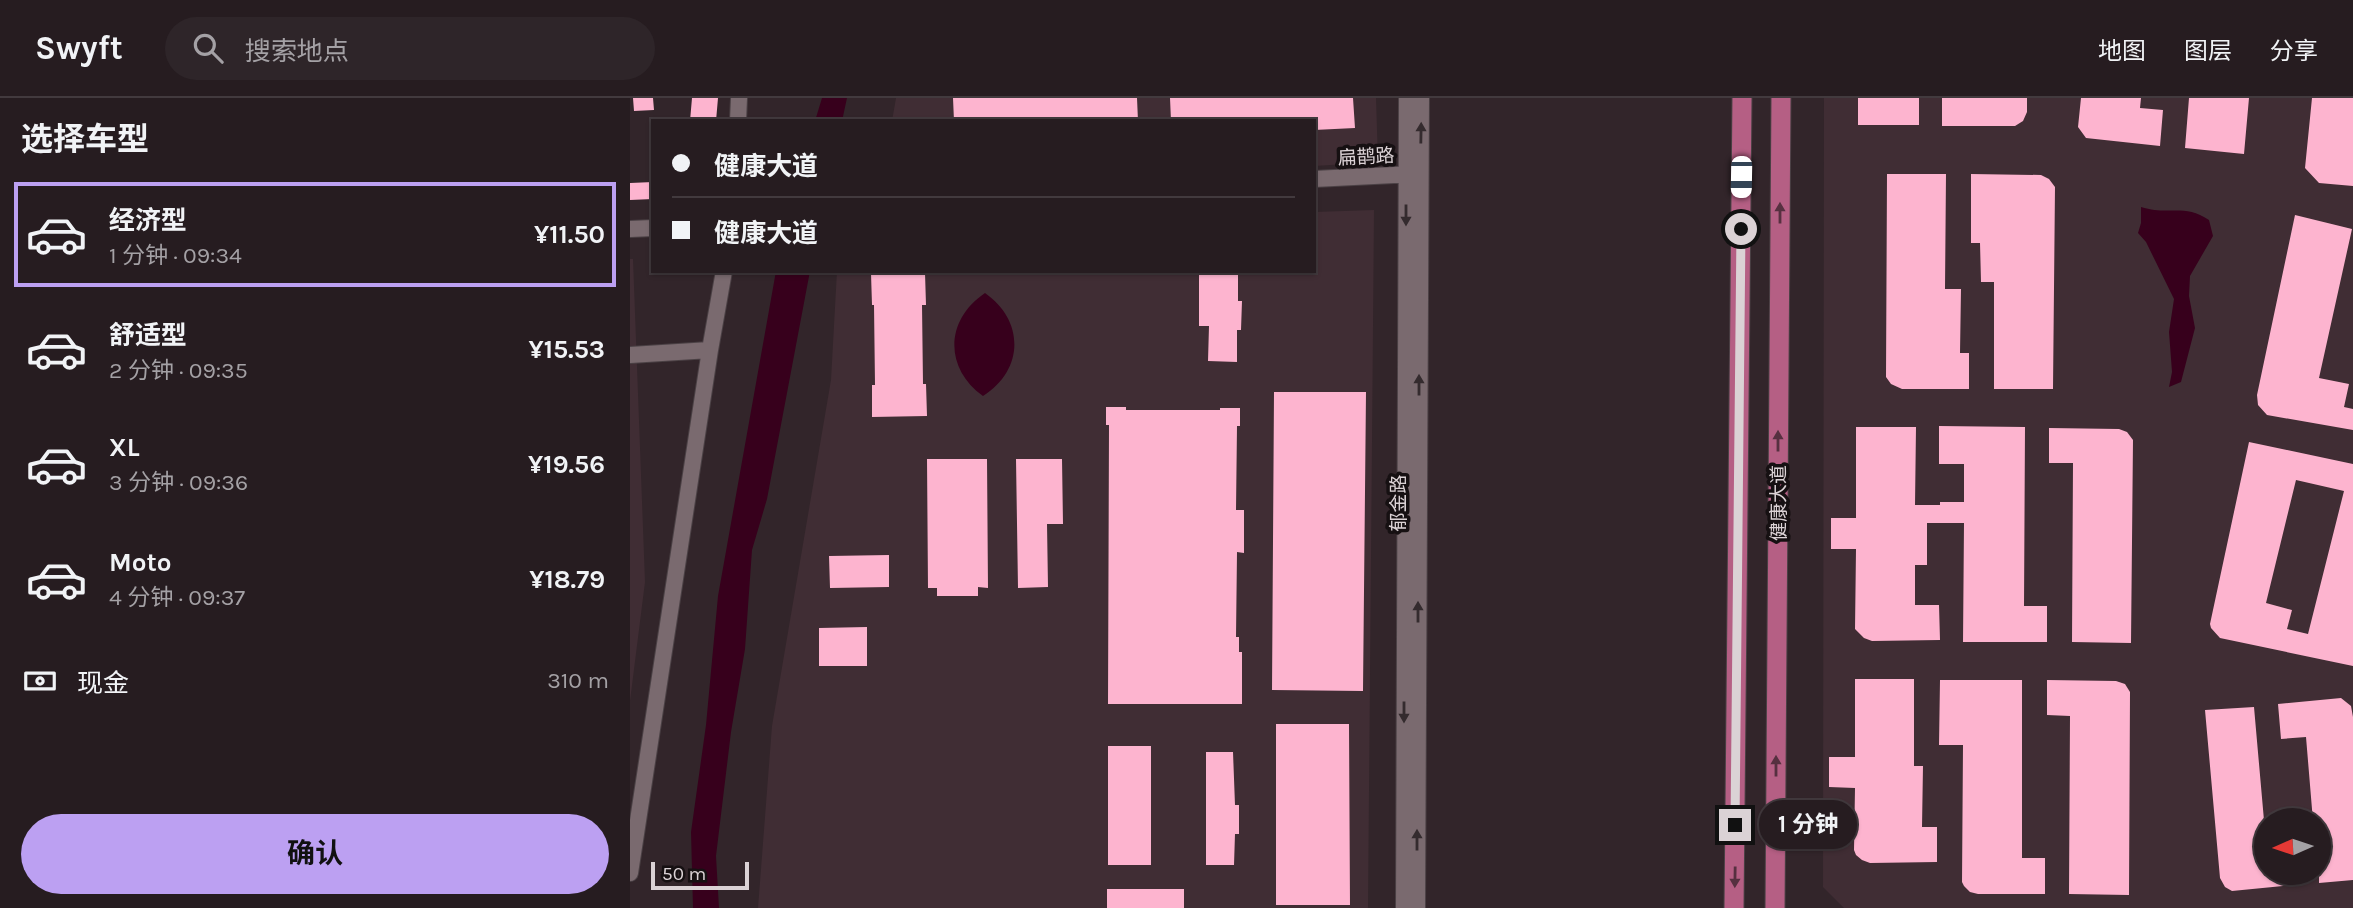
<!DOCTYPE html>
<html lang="zh">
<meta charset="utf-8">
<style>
body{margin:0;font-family:Karla,"Noto Sans SC",sans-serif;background:#2e2529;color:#f1f3f6;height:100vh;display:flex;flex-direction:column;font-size:26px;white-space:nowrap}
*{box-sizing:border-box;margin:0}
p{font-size:23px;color:#a4a1a5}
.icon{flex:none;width:38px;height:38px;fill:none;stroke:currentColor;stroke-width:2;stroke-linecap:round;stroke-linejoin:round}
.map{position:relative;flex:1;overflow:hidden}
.details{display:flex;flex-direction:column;background:#261c20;width:630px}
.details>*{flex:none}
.guide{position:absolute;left:21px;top:21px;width:665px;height:154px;border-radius:0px;box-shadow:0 2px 5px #0004,0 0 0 2px #423a3e;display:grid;align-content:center;height:154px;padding:0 21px;background:#261c20}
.needle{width:46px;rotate:267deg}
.buttons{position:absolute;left:1624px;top:710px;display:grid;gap:14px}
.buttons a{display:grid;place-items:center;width:77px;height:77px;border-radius:50%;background:#261c20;box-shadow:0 2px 5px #0004,0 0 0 2px #423a3e;font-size:35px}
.scale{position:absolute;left:21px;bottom:18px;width:98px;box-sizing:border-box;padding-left:7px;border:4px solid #dbd2d5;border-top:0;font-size:19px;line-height:24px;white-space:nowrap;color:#dbd2d5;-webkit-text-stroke:5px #161012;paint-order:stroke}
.end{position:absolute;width:32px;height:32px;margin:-16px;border:9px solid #dbd2d5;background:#111;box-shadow:0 0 0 4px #111}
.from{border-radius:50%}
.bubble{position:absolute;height:49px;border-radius:24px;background:#261c20;box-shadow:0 2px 5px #0004,0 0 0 2px #423a3e;font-size:23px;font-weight:700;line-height:49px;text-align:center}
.car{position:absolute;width:21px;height:42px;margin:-21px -10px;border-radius:9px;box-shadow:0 0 5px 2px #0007;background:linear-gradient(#fff 24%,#345 0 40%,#fff 0 76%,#345 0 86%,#fff 0)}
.guide b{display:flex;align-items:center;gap:24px;height:66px;font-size:26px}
.guide b+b{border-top:2px solid #423a3e}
.guide i{width:18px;height:18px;background:#f1f3f6}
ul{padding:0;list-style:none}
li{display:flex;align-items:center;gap:21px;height:105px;margin:0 14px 10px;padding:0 7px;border:4px solid transparent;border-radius:0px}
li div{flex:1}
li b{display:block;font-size:26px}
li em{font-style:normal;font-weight:700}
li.active{border-color:#bca0f2}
li>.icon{width:63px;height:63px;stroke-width:1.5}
h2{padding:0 21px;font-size:32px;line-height:84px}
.pay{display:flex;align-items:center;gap:18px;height:77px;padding:0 21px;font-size:26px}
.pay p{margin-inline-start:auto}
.action{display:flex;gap:14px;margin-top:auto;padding:14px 21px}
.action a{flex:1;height:80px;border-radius:42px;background:#bca0f2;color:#111;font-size:28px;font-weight:700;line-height:80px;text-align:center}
header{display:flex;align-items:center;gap:42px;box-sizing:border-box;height:98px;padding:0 35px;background:#261c20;border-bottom:2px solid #423a3e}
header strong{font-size:33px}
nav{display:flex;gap:38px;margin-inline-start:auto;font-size:24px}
.search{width:490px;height:63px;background:#2e2529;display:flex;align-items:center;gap:18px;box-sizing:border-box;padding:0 24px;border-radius:38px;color:#a4a1a5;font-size:26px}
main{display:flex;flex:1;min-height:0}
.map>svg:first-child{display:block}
.built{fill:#402d34;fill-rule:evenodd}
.water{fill:#37001c}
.building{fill:#fdb4cf;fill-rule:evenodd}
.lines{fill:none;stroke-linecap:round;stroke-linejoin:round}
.minor-casing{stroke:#4b4145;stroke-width:18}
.major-casing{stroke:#4b4145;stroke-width:21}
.minor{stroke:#7a6a6f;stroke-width:16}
.major{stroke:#b55f84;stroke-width:19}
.oneway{fill:#342b2e}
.oneway2{fill:#563040}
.route{stroke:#dbd2d5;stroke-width:9}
.labels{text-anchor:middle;stroke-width:7;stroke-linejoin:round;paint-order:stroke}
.street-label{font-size:19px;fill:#dbd2d5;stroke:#161012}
</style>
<header>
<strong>Swyft</strong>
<div class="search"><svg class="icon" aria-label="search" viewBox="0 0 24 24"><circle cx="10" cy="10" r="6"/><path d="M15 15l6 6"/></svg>搜索地点</div>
<nav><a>地图</a><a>图层</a><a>分享</a></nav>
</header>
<main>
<section class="details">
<h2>选择车型</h2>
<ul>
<li class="active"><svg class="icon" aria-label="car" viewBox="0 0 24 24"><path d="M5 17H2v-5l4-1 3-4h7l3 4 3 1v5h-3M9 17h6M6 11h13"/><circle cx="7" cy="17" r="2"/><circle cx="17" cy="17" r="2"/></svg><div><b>经济型</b><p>1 分钟 · 09:34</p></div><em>¥11.50</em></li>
<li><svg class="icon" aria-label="car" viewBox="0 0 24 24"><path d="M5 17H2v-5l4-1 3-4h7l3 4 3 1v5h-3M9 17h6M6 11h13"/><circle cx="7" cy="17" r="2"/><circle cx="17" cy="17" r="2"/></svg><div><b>舒适型</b><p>2 分钟 · 09:35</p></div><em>¥15.53</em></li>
<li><svg class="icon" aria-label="car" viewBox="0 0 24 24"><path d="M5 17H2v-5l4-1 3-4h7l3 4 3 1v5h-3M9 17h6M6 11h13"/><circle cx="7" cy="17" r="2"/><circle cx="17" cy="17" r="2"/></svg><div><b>XL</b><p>3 分钟 · 09:36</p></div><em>¥19.56</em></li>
<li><svg class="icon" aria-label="car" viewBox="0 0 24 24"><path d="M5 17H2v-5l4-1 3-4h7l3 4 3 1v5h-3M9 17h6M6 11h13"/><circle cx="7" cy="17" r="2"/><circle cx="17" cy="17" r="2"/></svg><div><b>Moto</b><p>4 分钟 · 09:37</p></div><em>¥18.79</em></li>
</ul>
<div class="pay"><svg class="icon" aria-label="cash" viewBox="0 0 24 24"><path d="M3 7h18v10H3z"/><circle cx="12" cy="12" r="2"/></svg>现金<p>310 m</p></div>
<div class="action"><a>确认</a></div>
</section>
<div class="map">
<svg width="1723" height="810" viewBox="0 0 1723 810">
<rect width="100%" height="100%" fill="#32252a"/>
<!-- built -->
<path class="built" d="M266,0H746L748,64L684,68V23H262Z
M1194,0H1723V810H1214L1193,789ZM1636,723H1689V775H1636Z
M744,112L738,810H128L142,628L201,282L207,173H684V114Z
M0,161H3L15,484L0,603Z"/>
<!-- water -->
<path class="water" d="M192,0H217L212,23H185Z
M1511,109C1539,118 1554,105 1579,122L1583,138L1560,178L1559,198L1565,230L1551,284L1539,289L1542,274L1539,234L1544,201L1516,144L1508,135L1511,125Z
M146,173H180L137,401L122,452L115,551L101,634L86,758L89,810H63L61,734L76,627L88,498Z
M355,195C395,223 394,272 353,298C314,270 315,222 355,195Z"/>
<!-- building -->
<path class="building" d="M3,0H23L24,12L4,13Z
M62,0H88L86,23H60Z
M323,0H507L508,23H324Z
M540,0H723L725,30L684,32V23H541Z
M1228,0H1289V27H1228Z
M1312,0H1397V14L1393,23L1385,28H1312Z
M1451,0H1511L1510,10L1533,12L1530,48L1456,40L1448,29Z
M1559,0H1619L1614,56L1555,50Z
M1682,0H1723V88L1689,85L1675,70Z
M1257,76H1316L1315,191H1331L1330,255H1339V291H1272L1261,286L1256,279Z
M1341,76L1411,77L1419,81L1425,89L1423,291H1364V184H1351L1350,145H1341Z
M23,84V101L0,102V85Z
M1665,117L1722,131L1689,280L1719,286L1714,309L1723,311V332L1637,317L1628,307L1627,297Z
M569,173H608V203H612L611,232H607V264L578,263L579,228H569Z
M241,175H295L296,207H292L293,286H296L297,318L242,319V287H245L244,207H242Z
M644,294H736L733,593L642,592Z
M476,309H496V312H590V310H610V328H607L606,412H614V455L607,454L606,539H609V554H612V606H478L479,327H476Z
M1309,328L1395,329L1394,508H1417V544H1333L1334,425H1297V467H1285V507H1309L1310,542L1242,543L1234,540L1225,531L1226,451H1201V420H1226V329H1286L1285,407H1310V404H1334V366H1309Z
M1419,330L1489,331L1497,334L1503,342L1501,545L1442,544L1443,365H1419Z
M1619,344L1723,366V568L1590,540L1581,530L1580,526ZM1666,382L1714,393L1678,536L1657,531L1662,512L1636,505Z
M297,361H357L358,490L348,489V498H307V490H298Z
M386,361H432L433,426H417L418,489L388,490Z
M259,457V489L200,490L199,458Z
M237,529V568H189V530Z
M1225,581H1284V668H1293L1292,729H1307V764L1240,765L1232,762L1226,757L1224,752L1225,690L1199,689V659H1225Z
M1310,582H1392V760H1415V796H1348L1340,794L1334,788L1332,784L1333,647H1309Z
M1417,582L1486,583L1495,586L1500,594L1499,797L1439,796L1440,618L1417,617Z
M1711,600L1721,608L1723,619V782L1689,785V723H1683L1676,639L1651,641L1648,606Z
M1624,609L1636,745V775H1663L1664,787L1602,793L1595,789L1590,780L1575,612Z
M646,626H719L720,807H646Z
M478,648H521V767H478Z
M576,654H603L605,707H609V736H605L604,767H576Z
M477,791H554V810H477Z"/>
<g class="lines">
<!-- minor casing -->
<g class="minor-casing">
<path id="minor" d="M108,23L109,0
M684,81L784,76
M0,131L23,130
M0,257L80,252
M0,775L80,252L94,173
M774,810L777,0
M787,810L791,0"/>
</g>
<!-- major casing -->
<g class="major-casing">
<path id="major" d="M1104,810L1112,0
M1145,810L1151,0"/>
</g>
<!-- minor -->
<use href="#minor" class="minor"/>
<!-- major -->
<use href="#major" class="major"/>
</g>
<!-- one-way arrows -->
<defs><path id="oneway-solid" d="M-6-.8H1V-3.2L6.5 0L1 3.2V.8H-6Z" transform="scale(1.75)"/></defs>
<g class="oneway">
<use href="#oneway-solid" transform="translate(791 35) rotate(-89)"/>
<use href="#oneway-solid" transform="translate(776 117) rotate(90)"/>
<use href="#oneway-solid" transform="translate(789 287) rotate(-90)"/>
<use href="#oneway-solid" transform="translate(788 514) rotate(-90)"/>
<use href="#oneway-solid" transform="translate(774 614) rotate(90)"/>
<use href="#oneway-solid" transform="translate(787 742) rotate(-90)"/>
</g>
<g class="oneway2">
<use href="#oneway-solid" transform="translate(1150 115) rotate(-90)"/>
<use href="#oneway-solid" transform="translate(1148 343) rotate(-90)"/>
<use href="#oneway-solid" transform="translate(1146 668) rotate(-90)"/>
<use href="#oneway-solid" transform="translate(1105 779) rotate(91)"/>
</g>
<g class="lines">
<!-- route -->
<path class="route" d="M1105,727L1111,131"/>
</g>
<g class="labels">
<!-- street labels -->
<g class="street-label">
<text transform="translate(736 58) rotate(-3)" y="7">扁鹊路</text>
<text transform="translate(768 405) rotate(-90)" y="7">郁金路</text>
<text transform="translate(1148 405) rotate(-90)" y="7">健康大道</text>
</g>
</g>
</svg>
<div class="buttons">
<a><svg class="needle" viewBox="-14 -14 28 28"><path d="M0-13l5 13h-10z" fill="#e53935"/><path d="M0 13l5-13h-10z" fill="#a4a1a5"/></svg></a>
</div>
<div class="scale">50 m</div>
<i class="end from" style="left:1111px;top:131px"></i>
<i class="end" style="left:1105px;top:727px"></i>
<div class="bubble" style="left:1129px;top:702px;width:98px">1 分钟</div>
<i class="car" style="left:1111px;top:79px;rotate:181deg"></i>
<div class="guide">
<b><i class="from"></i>健康大道</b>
<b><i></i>健康大道</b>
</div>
</div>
</main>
